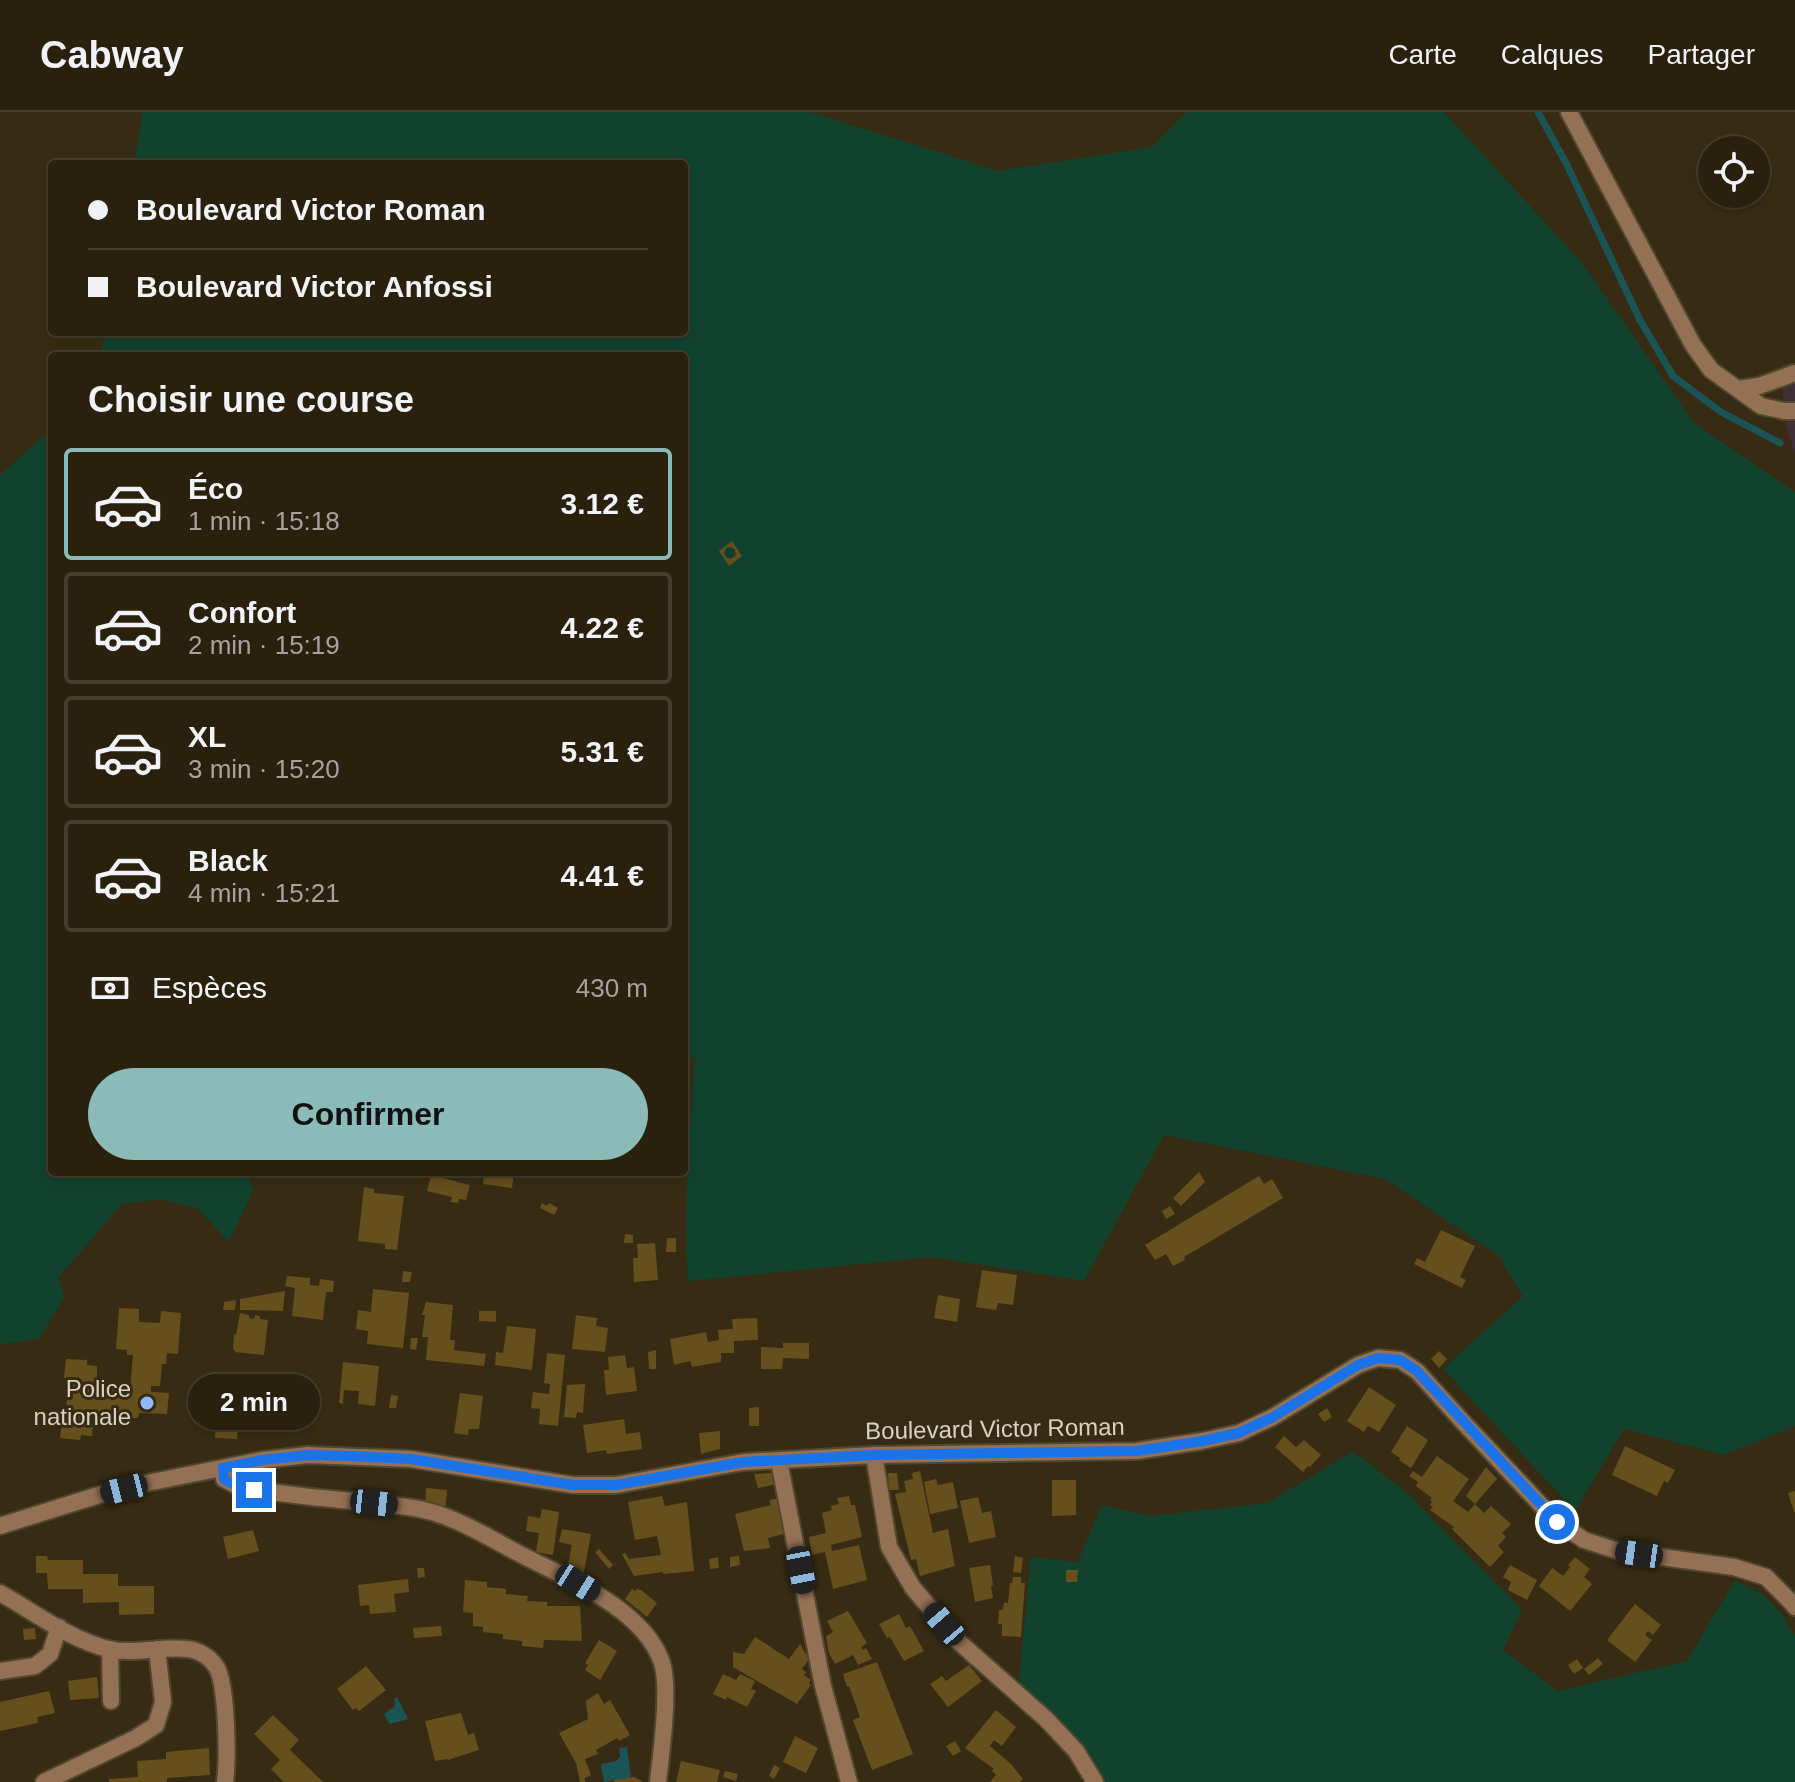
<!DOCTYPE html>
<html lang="fr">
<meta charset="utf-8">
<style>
body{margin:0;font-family:Helvetica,sans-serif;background:#312917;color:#f1f3f6;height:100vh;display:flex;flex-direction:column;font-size:30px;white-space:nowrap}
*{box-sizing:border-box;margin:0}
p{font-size:26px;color:#a5a39e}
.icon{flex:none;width:44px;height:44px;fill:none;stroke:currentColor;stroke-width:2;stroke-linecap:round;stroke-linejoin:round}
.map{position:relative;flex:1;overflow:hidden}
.details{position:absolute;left:48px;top:240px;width:640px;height:824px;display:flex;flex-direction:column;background:#29210e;border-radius:8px;box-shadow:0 4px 12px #0003,0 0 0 2px #453e2e}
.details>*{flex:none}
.guide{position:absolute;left:48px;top:48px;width:640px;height:176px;border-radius:8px;box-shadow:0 4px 12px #0003,0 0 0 2px #453e2e;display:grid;align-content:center;height:176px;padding:0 40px;background:#29210e}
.controls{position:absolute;left:1698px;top:24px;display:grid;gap:16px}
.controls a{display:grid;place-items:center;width:72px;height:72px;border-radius:50%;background:#29210e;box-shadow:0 4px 12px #0003,0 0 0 2px #453e2e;font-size:40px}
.end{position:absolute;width:36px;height:36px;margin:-18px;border:10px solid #1a73e8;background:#fff;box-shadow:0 0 0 4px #fff}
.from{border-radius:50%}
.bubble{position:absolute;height:56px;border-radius:28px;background:#29210e;box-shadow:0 4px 12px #0003,0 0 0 2px #453e2e;font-size:26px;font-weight:800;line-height:56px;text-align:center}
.car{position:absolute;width:24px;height:48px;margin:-24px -12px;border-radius:10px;box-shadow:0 0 6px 2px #0007;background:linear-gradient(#222 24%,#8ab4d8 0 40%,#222 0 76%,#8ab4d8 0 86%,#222 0)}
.guide b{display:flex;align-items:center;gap:28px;height:76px;font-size:30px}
.guide b+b{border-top:2px solid #453e2e}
.guide i{width:20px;height:20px;background:#f1f3f6}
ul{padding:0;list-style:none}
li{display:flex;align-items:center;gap:24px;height:112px;margin:0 16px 12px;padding:0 24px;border:4px solid #453e2e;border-radius:8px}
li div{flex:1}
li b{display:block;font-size:30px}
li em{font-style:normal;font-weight:800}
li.current{border-color:#8bbbb9}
li>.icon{width:72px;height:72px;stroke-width:1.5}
h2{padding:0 40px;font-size:36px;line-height:96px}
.pay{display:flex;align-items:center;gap:20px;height:88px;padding:0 40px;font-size:30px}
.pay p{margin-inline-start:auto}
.cta{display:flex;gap:16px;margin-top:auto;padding:16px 40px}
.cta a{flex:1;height:92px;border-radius:48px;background:#8bbbb9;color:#111;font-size:32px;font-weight:800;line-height:92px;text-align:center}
header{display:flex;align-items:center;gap:48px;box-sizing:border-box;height:112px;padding:0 40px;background:#29210e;border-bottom:2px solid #453e2e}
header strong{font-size:38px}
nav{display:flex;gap:44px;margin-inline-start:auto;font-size:28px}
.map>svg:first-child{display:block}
.industrial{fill:#412f37}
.green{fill:#11422e}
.water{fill:#1a5455}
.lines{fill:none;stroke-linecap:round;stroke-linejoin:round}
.stream{stroke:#1a5455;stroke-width:7}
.building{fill:#654f1d;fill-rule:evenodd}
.minor-casing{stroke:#51472f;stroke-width:20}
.minor{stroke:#947155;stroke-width:16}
.route{stroke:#1a73e8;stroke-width:10}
.poi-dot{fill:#90b8fd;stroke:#372c13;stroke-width:3}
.labels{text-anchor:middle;stroke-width:6;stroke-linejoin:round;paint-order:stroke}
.poi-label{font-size:24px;fill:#d9d2c4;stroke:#372c13;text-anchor:end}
.street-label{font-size:24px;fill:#d9d2c4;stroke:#372c13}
</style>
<header>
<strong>Cabway</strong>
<nav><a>Carte</a><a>Calques</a><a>Partager</a></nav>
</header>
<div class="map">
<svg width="1795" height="1670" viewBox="0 0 1795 1670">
<rect width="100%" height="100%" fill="#372c13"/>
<!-- industrial -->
<path class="industrial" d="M1795,251V341L1785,310L1781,253Z"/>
<!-- green -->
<path class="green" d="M143,0H810L999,59L1152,35L1187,0H1444L1583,152L1694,311L1795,380V1314L1724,1343L1624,1317L1575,1399L1443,1257L1523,1184L1498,1143L1385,1067L1164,1023L1084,1169L932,1145L688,1169C684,1095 689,1021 695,946L684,944V244H101L105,220H684V52H134Z
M52,317V1060H247L253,1079L229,1130L198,1097L161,1087L122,1092L58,1166L65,1185L39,1227L0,1232V363Z
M1353,1339L1406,1380L1522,1498L1503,1538L1558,1579L1687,1549L1735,1468L1765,1484L1781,1502L1795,1524V1670H1102L1019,1569L1031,1445L1078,1450L1102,1393L1150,1404L1268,1391Z"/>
<!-- water -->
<path class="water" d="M397,1585L408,1607L390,1612L384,1602L394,1595L395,1591L394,1587Z
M627,1635L631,1666L604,1670L601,1652L616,1649L620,1645L619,1636Z"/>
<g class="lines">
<!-- stream -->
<path class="stream" d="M1538,0L1567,53L1640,208L1673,264L1721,300L1780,331"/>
</g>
<!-- building -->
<path class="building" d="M732,429L742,444L729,454L719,439ZM730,435L734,437L736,442L734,445L730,447L726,445L724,441L726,436Z
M485,1060L514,1061L512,1076L483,1072Z
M1199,1060L1205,1070L1181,1094L1173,1086Z
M431,1063L470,1073L466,1088L459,1087L458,1091L451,1090L452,1085L427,1079Z
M1259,1064L1264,1072L1272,1067L1283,1086L1184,1145L1185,1148L1173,1154L1166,1142L1155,1148L1145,1133Z
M364,1075L374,1077V1081L404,1084L397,1138L385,1137V1132L358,1129Z
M542,1091L547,1094L549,1091L558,1096L554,1103L540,1096Z
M1170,1094L1175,1102L1166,1107L1162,1099Z
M1441,1118L1475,1134L1460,1165L1466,1168L1462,1176L1414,1152L1417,1146L1425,1150Z
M625,1122L633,1123V1131H624Z
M667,1126H676V1140H666Z
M655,1131L658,1168L634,1170L633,1146H638L637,1132Z
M982,1158L1017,1163L1013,1193L998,1191L996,1198L976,1195Z
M403,1159L412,1160L410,1170H402Z
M287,1164L310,1166V1173L319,1174L320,1167L334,1169L333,1180H326L323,1208L292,1204L295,1176L285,1174Z
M373,1177L409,1181L403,1236L367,1232L368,1219L356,1217L358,1198L371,1200Z
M285,1179L283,1199L240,1198V1187Z
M938,1183L960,1187L957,1210L934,1206Z
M236,1188L235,1198H223L224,1190Z
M426,1190L453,1193L450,1228H455L454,1238L486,1242L484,1254L426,1248L428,1225H422L425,1203H422Z
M119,1196L139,1197V1210L160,1211L161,1199L181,1201L178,1242L167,1241L166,1252H162L160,1274H151V1280L169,1281L167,1302L139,1301L138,1306L105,1305L104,1309L93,1308L92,1324L81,1323L80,1328L60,1326L62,1308H65L69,1266H64L66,1247L87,1248V1253L97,1254V1269L101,1270V1275L130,1278L133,1243H127V1238L116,1237Z
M479,1199H496V1210L479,1209Z
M240,1201L249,1203V1206L254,1207L255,1203L260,1204V1207L268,1208L264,1243L235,1240V1238H233L234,1222L236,1223Z
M576,1203L597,1206L596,1214L608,1216L605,1240L572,1237Z
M757,1206L758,1228L734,1229V1241H721V1250L692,1255L690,1249L674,1253L670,1227L706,1220L708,1230L719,1228L718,1218L733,1217L732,1207Z
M507,1214L536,1217L532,1258L495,1253L496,1240L503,1241Z
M411,1226H418L416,1238L410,1237Z
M783,1231H809V1247L783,1246L782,1257H761V1235L783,1236Z
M656,1238V1257H649L648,1240Z
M1439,1239L1447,1247L1439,1256L1431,1247Z
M547,1241L565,1243L558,1314L539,1312L540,1297L531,1296L533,1280L549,1282L550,1272L544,1271Z
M625,1243L627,1256L634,1255L637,1279L606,1283L604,1258H609L608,1245Z
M343,1250L379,1254L375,1294L358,1292L359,1279L344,1278L343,1292L339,1291Z
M585,1272L583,1301L577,1300L576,1306L564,1305L567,1273Z
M1369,1275L1396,1293L1379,1320L1368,1314L1364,1320L1347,1309Z
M460,1281L483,1284L479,1317H469L468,1323L454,1321Z
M391,1283L398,1284L396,1296H389Z
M759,1295V1314H749V1296Z
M1327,1296L1332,1305L1324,1310L1318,1302Z
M216,1307L238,1308L237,1327L215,1326Z
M624,1307L626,1322L640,1320L642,1337L607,1342L606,1338L587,1341L583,1313Z
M1407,1314L1428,1328L1411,1356L1399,1348L1400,1346L1391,1340Z
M720,1319V1337L701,1342L699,1321Z
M1284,1324L1296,1335L1304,1328L1321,1343L1310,1355L1308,1354L1303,1360L1275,1335Z
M1625,1334L1675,1358L1668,1371L1664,1369L1657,1384L1612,1363Z
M1437,1344L1469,1367L1453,1389L1468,1400L1475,1392L1484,1401L1491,1394L1511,1412L1502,1421L1506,1425L1498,1434L1504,1440L1490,1455L1452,1417L1454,1415L1430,1398L1433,1395L1430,1393L1432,1390L1430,1388L1432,1386L1416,1374L1418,1370L1409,1364L1413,1359L1422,1365Z
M1486,1355L1497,1367L1475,1392L1466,1384Z
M920,1359L933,1421L948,1417L955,1454L920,1464L916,1447L911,1448L895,1382L906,1380L904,1369L913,1367L912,1361Z
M773,1361L777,1372L758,1376L754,1362Z
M888,1361H897L899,1378H889Z
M936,1367L938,1373L953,1370L958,1396L930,1402L924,1370Z
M1052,1368H1076V1403L1052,1404Z
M426,1376L447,1378L445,1399L425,1392Z
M1795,1379V1400H1794L1788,1381Z
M662,1384L665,1394L687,1390L694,1459L663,1462V1460L634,1464L622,1442L625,1441L629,1447L661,1443L657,1424L635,1428L628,1390Z
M849,1384L851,1393H855L862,1425L831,1433L832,1439L859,1433L867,1468L833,1477L825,1440L812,1443L809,1425L826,1421L822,1401L832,1398L831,1394L839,1392L837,1386Z
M978,1385L982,1401L991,1399L996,1425L969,1431L960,1389Z
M781,1386L788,1421L768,1426L770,1436L744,1439L735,1402L771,1393L769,1388Z
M542,1397L559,1400L553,1443L536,1440L539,1421L526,1419L528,1404L540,1406Z
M562,1417L591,1422L583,1465L567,1457L572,1433L559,1430Z
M253,1418L259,1439L228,1447L223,1425Z
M599,1437L613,1453L609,1457L595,1440Z
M36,1444H47L48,1448H83V1462H118V1474H154V1502L119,1503V1490L83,1491V1477H48L47,1461H36Z
M739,1444L740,1453L730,1455V1445Z
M1015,1444L1023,1446L1021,1461L1013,1460Z
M718,1445L719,1456L710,1457L709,1447Z
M1575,1445L1590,1457L1584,1465L1592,1472L1570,1499L1539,1474L1552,1456L1563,1464L1570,1455L1568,1453Z
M990,1453L993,1473L991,1474L993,1486L975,1490L969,1456Z
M1510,1453L1537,1468L1527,1488L1508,1478L1511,1470L1503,1465Z
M417,1456H424L425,1465L418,1466Z
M1066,1458H1078L1077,1470H1066Z
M1013,1465H1021V1471H1025L1021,1525L1002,1524V1512H998L999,1498H1003L1004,1490L1008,1491L1010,1471H1012Z
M408,1467L409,1480L394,1482L396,1500L370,1502L369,1493L360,1494L358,1473Z
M465,1468L487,1470V1475L506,1477V1482L528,1484L527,1489L547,1490V1494H580L582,1529L544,1528L543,1536L522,1534V1529L503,1527V1522L483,1520V1515L473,1514V1501L463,1500Z
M632,1477L635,1479L637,1477L641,1478L657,1491L647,1505L625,1487Z
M1635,1492L1661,1513L1653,1523L1648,1519L1645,1523L1652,1528L1635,1550L1607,1528Z
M848,1499L867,1531L861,1535L863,1538L866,1536L872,1547L858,1553L853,1543L835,1552L829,1541L826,1524L833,1520L827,1509Z
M899,1502L906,1516L910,1514L924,1539L904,1549L890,1525L887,1526L879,1512Z
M441,1514L442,1524L414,1526L413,1516Z
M35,1516L36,1527L24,1528L23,1517Z
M755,1525L789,1547L800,1532L809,1547L802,1557L806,1560L804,1563L811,1568L809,1571L811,1573L797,1592L733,1555V1540L744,1542Z
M599,1528L617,1539L600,1568L585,1558L588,1553L585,1551Z
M1598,1546L1603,1552L1589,1563L1584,1557Z
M1577,1547L1583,1556L1574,1562L1568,1553Z
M877,1550L913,1642L872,1658L853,1608L860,1605L849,1574L847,1575L843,1562Z
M969,1553L982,1569L948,1595L930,1572L942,1564L946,1569Z
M366,1554L386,1578L359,1599L356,1596L353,1598L337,1577Z
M723,1562L736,1568L740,1562L755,1569L751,1577L756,1579L747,1595L727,1585L726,1588L713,1582Z
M97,1565L99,1586L70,1588L68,1569Z
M49,1579L55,1601L37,1605L38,1611L0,1619V1590Z
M598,1581L604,1592L610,1588L630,1623L619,1629L617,1626L596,1638L598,1642L585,1647L591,1663L585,1666V1670H580L576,1651L559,1621L588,1607L586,1589Z
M996,1598L1016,1615L1002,1634L994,1628L990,1634L1011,1652L1023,1667L1020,1670H990L996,1663L992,1659L994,1657L965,1636Z
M461,1601L468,1623L474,1621L479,1638L448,1648L447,1647L435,1649L425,1609Z
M273,1603L299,1628L290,1638L323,1670H284L271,1657L280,1648L254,1622Z
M795,1624L818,1636L806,1661L783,1650Z
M955,1629L961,1639L953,1644L946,1634Z
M209,1636L210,1663L167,1666V1670H109V1667L138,1665L137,1649L166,1647V1640Z
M681,1649L720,1658L717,1670H676Z
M774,1653L780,1656L774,1667L769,1664Z
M725,1659L738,1662L736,1669L723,1665Z
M634,1665L643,1670H614V1668Z"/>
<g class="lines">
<!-- minor casing -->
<g class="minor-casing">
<path id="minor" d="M1569,0L1693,233L1711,258L1761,294L1784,299H1795
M1738,277L1759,274L1795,261
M874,1343L889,1435L913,1476L959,1530L1046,1607L1076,1639L1095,1670
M779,1349L823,1574L849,1670
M223,1356L224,1367L235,1373L254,1378C290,1383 326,1387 363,1390C389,1393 416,1394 441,1403C468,1412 493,1428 518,1441C565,1466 641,1495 661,1548C671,1572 661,1643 658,1670
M0,1414L102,1382L147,1371L262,1348L308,1343L411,1347L573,1373H616L743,1350L874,1343L1137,1339L1202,1329L1239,1321L1273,1305L1358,1253L1378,1246L1400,1248L1417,1259L1462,1309L1557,1410L1584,1428L1618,1439L1734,1455L1766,1465L1792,1491L1795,1495
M0,1481C34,1500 69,1527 108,1537C134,1543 161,1534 187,1537C199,1538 210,1545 217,1556C227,1575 228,1647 225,1670
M110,1537L111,1589
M0,1559L35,1554L50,1542L59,1515
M44,1670L136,1626L156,1613L163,1590L157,1537"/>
</g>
<!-- minor -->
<use href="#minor" class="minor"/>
</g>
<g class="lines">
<!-- route -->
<path class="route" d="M254,1378L235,1373L224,1367L223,1356L262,1348L308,1343L352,1344L411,1347L573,1373H616L743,1350L874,1343L1137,1339L1202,1329L1239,1321L1273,1305L1358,1253L1378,1246L1400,1248L1417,1259L1557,1410"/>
</g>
<!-- markers -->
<circle class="poi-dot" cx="147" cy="1291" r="8"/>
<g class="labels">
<!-- poi labels -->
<g class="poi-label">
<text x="131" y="1285">Police<tspan x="131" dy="28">nationale</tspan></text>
</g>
<!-- street labels -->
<g class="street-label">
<text transform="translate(995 1317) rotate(-1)" y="8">Boulevard Victor Roman</text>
</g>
</g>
</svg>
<div class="controls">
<a><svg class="icon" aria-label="locate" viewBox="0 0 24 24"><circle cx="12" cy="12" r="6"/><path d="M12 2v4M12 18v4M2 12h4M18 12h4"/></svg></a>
</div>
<i class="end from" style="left:1557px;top:1410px"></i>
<i class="end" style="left:254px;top:1378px"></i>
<div class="bubble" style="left:188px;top:1262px;width:132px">2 min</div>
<i class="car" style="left:124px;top:1377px;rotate:256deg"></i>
<i class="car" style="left:374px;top:1391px;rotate:96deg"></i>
<i class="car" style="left:1639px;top:1442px;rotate:278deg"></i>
<i class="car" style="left:801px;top:1458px;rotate:169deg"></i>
<i class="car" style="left:578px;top:1471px;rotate:122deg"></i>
<i class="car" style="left:944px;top:1512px;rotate:319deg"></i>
<div class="guide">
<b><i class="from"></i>Boulevard Victor Roman</b>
<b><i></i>Boulevard Victor Anfossi</b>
</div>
<section class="details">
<h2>Choisir une course</h2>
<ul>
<li class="current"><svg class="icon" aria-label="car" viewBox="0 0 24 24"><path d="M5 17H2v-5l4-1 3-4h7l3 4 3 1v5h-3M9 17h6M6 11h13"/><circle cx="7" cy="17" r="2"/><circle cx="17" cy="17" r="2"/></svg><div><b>Éco</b><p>1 min · 15:18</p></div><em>3.12 €</em></li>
<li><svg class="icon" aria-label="car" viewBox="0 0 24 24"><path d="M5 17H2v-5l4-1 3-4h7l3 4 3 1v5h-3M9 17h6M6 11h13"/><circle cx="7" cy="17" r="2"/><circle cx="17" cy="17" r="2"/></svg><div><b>Confort</b><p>2 min · 15:19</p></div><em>4.22 €</em></li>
<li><svg class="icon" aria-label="car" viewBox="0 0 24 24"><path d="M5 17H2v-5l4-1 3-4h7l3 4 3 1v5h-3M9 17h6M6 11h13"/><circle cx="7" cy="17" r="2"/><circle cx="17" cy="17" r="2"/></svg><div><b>XL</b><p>3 min · 15:20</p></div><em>5.31 €</em></li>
<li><svg class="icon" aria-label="car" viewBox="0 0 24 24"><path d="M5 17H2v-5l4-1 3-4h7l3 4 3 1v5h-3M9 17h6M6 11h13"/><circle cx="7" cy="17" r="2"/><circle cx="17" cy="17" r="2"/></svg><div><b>Black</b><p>4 min · 15:21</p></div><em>4.41 €</em></li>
</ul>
<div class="pay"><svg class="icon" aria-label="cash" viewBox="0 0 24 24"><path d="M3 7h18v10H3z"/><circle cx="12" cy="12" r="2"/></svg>Espèces<p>430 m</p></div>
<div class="cta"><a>Confirmer</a></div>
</section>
</div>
